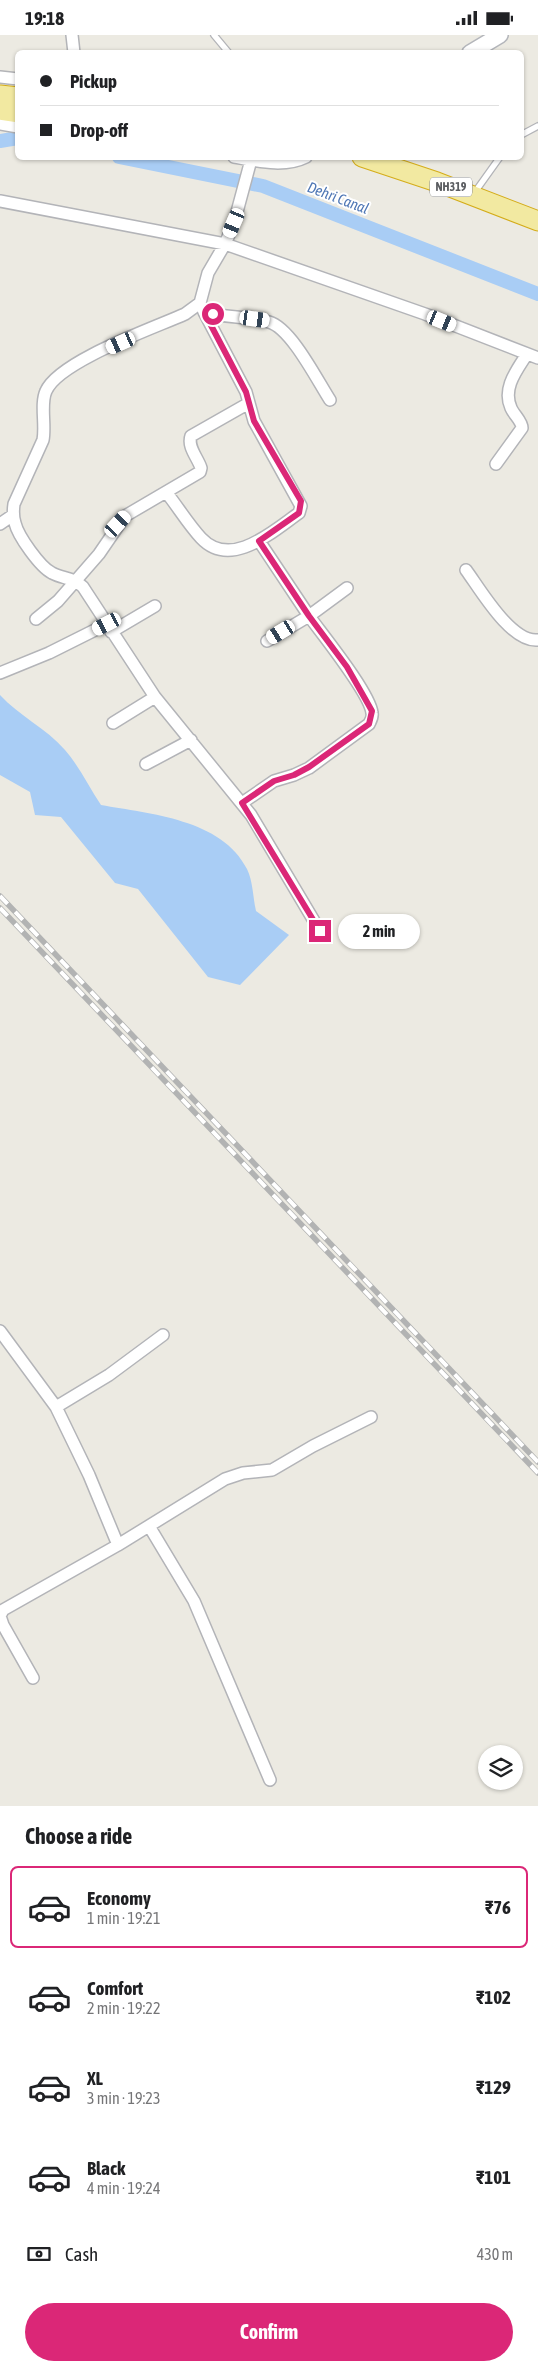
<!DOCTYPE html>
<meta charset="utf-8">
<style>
body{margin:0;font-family:"Asap Condensed",sans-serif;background:#f2f2f2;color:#202124;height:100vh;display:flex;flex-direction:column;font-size:19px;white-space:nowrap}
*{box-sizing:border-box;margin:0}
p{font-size:16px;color:#757577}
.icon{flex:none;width:28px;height:28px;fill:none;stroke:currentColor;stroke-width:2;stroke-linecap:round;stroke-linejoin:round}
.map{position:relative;height:1771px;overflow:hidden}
.side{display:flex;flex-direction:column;background:#fff;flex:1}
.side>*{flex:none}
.banner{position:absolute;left:15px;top:15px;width:509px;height:110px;border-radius:8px;box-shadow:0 1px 4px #0004;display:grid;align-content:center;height:110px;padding:0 25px;background:#fff}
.fabs{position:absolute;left:478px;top:1710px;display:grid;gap:10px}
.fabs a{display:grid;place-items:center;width:45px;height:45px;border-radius:50%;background:#fff;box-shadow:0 1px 4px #0004;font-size:25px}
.end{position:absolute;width:22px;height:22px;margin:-11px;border:6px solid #db2777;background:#fff;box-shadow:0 0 0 2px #fff}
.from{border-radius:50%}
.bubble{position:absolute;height:35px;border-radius:18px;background:#fff;box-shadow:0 1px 4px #0004;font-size:16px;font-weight:700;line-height:35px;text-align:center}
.car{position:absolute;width:15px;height:30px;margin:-15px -8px;border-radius:6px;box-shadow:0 0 4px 1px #0007;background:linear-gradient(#fff 24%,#345 0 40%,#fff 0 76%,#345 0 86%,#fff 0)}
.banner b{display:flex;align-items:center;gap:18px;height:48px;font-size:19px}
.banner b+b{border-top:1px solid #e0e0e0}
.banner i{width:12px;height:12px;background:#202124}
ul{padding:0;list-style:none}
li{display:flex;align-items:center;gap:15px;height:82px;margin:0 10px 8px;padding:0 15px;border:2px solid transparent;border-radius:8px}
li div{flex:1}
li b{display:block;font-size:19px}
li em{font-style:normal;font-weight:700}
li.selected{border-color:#db2777}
li>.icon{width:45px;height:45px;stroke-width:1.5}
h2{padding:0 25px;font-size:22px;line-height:60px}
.pay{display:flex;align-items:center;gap:12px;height:55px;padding:0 25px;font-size:19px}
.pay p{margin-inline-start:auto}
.primary-button{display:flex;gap:10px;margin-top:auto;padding:10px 25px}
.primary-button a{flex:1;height:58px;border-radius:30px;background:#db2777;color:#fff;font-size:20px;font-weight:700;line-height:58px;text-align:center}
.status{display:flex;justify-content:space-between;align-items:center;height:35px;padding:0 25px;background:#fff;direction:ltr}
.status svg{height:14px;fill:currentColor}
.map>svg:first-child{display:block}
.water{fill:#a9cdf5}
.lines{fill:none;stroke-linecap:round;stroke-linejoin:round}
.canal{stroke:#a9cdf5;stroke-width:14}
.service-casing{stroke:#b3b4b8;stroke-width:8}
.minor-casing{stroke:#b3b4b8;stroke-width:14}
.secondary-casing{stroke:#b4b6bb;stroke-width:18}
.trunk-casing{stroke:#d4ac19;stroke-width:21}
.service{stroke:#fff;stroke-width:5.5}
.minor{stroke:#fff;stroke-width:11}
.secondary{stroke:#fff;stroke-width:15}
.trunk{stroke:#f2e9a1;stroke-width:19}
.rail-casing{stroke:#b2b3b3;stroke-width:5.5}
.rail{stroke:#fff;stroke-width:4;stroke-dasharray:11;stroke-linecap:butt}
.route{stroke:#db2777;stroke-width:6}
.labels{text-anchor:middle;stroke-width:4;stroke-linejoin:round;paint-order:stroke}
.shield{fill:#fff;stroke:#8c8e90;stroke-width:1}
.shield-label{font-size:12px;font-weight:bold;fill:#5b5d61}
.water-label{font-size:15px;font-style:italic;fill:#4f77b5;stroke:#fff}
</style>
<div class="status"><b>19:18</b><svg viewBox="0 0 49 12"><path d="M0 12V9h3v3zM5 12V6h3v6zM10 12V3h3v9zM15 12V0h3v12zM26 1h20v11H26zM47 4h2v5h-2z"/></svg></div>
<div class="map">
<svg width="538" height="1771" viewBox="0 0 538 1771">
<rect width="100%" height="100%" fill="#eceae2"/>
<!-- water -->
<path class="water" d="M0,660C19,681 46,693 65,715C79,731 89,752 101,770C150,779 222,784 247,834C253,846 253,863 256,876L289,900L240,950L208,942L138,854L115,848L61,782L35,780L30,757L0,740Z"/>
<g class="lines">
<!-- canal -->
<path class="canal" d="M0,106L18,103
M119,122L263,151L538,259"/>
<!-- service casing -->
<g class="service-casing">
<path id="service" d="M214,0L229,18
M521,100L538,91
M475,157L500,122"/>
</g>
<!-- minor casing -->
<g class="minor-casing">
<path id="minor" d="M72,0L74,18
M0,42L18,44
M0,89L18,92
M234,122C257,126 284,133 306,122
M251,125L234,188L225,209L208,238L200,268L185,279C154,293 59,326 46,356C40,369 46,390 43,405L14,469C13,476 13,482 15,488C18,501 40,532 52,538C63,544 73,542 83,552L155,662L251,780L320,896
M0,166L225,209L425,279L538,323
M202,272L204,277C225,283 248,281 269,287C291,293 317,345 330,365
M496,429L522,393C522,386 514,380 511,373C502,353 517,335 527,319
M166,457C178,472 188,489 201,503C231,535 273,496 299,478L301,471L254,386L246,357L204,277
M0,489L13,480
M259,506L309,581L267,606
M466,535C480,554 511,608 538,605
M36,584L58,566L99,519L125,481L200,437L201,433C198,423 187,412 191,401L249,368
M111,597L155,571
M0,638L49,618L107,589
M113,688L155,662
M146,729L191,705
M242,768L274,746L294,740L309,733L369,689C371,685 373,682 372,678C370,658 322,599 309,581L347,553
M0,1296L56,1372L89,1440L118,1510L225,1444L243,1438L272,1435L313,1411L371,1382
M56,1372L109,1340L163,1300
M149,1491L194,1566L270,1745
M33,1643L3,1590L0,1581L3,1575L118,1510"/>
</g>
<!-- secondary casing -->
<g class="secondary-casing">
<path id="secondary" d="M470,18L500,0"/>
</g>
<!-- trunk casing -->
<g class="trunk-casing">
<path id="trunk" d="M0,60L18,62
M0,75L18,78
M362,122L437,147L538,186"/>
</g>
<!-- service -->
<use href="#service" class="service"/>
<!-- minor -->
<use href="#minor" class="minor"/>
<!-- secondary -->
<use href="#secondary" class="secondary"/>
<!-- trunk -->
<use href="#trunk" class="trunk"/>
<!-- rail casing -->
<g class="rail-casing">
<path id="rail" d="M0,861L538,1427
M0,873L538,1438"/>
</g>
<!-- rail -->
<use href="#rail" class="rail"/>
</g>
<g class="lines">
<!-- route -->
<path class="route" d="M213,279L204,277L246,357L254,386L301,466L299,478L259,506L309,581L347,632L372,676L369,689L309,732L294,740L274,746L242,768L320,896"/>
</g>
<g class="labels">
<!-- shield labels -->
<rect class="shield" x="430" y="142.5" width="42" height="19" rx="4"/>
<g class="shield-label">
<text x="451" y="156">NH319</text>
</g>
<!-- water labels -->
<g class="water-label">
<text transform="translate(338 163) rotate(21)" y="5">Dehri Canal</text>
</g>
</g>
</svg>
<div class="fabs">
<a><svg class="icon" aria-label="layers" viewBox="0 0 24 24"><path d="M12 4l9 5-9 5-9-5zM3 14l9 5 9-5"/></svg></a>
</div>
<i class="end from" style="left:213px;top:279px"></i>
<i class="end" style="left:320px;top:896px"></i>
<div class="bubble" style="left:338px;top:879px;width:82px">2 min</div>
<i class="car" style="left:234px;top:188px;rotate:203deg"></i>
<i class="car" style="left:255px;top:284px;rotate:98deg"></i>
<i class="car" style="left:442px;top:286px;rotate:112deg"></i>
<i class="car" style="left:121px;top:308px;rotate:246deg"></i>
<i class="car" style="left:118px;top:489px;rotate:43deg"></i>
<i class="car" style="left:107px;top:589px;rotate:243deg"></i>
<i class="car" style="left:281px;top:597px;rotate:239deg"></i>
<div class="banner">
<b><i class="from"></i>Pickup</b>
<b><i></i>Drop-off</b>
</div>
</div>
<section class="side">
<h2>Choose a ride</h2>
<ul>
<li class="selected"><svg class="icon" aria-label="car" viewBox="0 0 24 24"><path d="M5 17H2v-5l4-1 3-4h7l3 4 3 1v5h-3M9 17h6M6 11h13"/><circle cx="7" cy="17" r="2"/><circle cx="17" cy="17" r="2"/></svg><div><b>Economy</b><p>1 min · 19:21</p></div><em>₹76</em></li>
<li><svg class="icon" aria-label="car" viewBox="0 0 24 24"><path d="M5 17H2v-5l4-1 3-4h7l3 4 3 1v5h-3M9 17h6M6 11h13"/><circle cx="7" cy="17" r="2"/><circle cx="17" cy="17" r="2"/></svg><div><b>Comfort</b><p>2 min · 19:22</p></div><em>₹102</em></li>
<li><svg class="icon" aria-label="car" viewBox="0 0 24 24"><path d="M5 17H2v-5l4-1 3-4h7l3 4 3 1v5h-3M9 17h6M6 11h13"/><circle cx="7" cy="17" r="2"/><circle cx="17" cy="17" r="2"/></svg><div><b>XL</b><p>3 min · 19:23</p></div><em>₹129</em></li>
<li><svg class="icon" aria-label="car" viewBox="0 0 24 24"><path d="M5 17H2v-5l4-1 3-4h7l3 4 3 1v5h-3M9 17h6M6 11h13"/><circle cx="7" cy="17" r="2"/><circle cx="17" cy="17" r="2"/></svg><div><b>Black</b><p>4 min · 19:24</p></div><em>₹101</em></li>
</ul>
<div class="pay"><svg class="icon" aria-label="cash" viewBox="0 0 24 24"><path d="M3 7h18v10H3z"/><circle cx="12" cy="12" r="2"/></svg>Cash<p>430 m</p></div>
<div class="primary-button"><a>Confirm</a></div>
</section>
